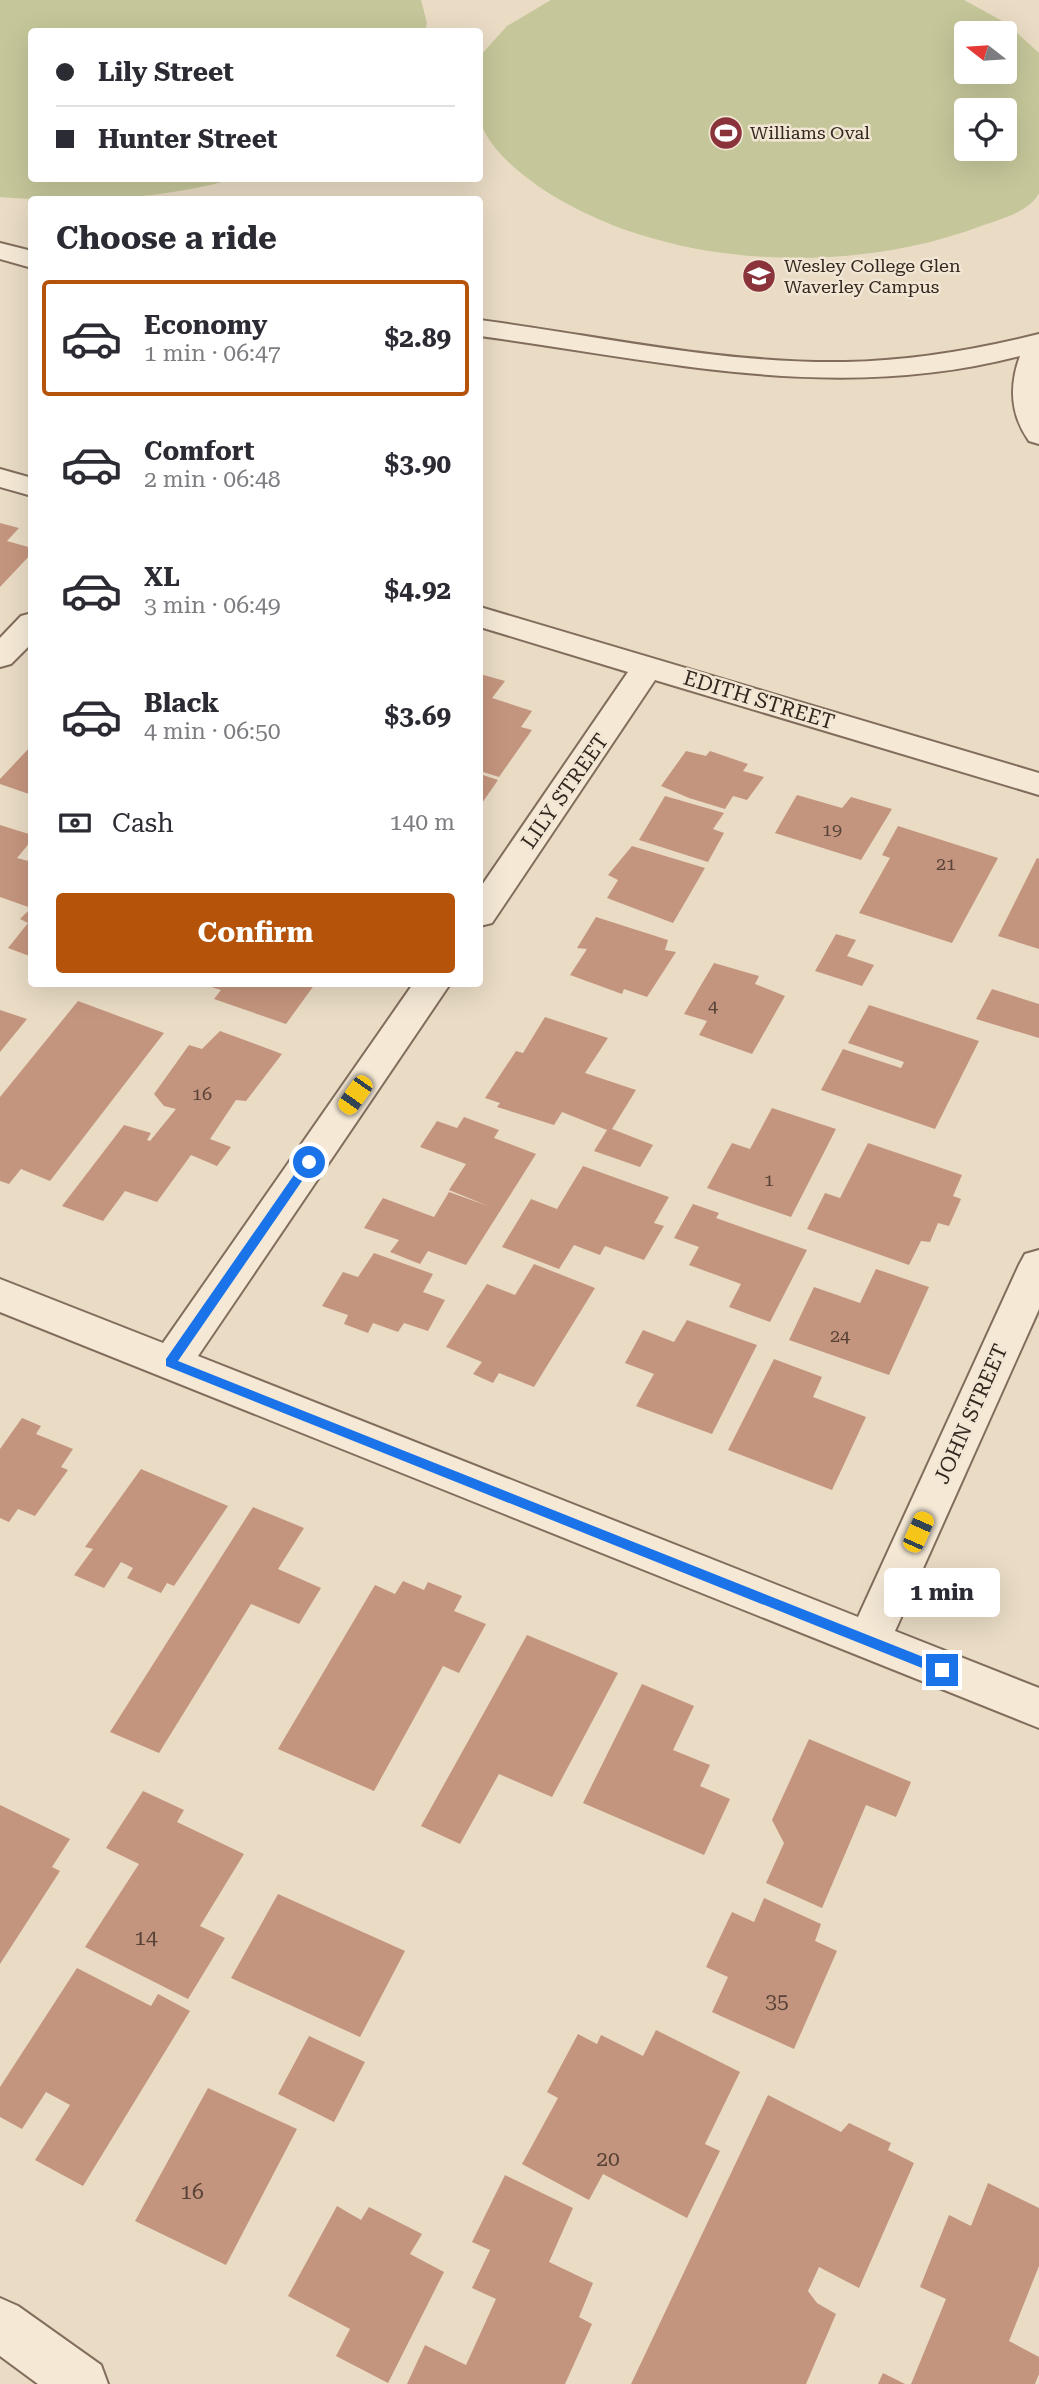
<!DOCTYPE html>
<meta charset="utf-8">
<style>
body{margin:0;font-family:"Roboto Serif",serif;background:#f2f2f3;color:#2b2b33;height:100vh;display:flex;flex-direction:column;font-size:26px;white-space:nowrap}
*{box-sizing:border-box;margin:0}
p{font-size:23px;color:#7c7c81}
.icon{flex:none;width:38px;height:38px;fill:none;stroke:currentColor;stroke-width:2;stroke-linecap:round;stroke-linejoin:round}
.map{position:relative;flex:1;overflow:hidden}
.side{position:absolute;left:28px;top:196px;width:455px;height:791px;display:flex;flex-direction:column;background:#fff;border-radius:7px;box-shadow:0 7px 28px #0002}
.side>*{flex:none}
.banner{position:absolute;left:28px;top:28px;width:455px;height:154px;border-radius:7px;box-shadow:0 7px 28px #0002;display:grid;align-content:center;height:154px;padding:0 28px;background:#fff}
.needle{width:46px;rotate:287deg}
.fabs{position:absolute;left:954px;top:21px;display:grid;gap:14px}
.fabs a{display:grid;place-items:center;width:63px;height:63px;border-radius:7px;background:#fff;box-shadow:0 7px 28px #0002;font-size:35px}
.end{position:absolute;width:32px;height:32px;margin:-16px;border:9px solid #1a73e8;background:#fff;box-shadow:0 0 0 4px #fff}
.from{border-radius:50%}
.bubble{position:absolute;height:49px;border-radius:7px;background:#fff;box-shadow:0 7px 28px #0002;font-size:23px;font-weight:700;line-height:49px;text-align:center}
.car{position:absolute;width:21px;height:42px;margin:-21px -10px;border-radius:9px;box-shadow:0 0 5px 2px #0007;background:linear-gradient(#f5c518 24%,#345 0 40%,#f5c518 0 76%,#345 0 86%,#f5c518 0)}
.banner b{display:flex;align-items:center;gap:24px;height:66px;font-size:26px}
.banner b+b{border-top:2px solid #e1e1e2}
.banner i{width:18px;height:18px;background:#2b2b33}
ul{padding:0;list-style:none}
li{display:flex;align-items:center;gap:21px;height:116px;margin:0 14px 10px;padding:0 14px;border:4px solid transparent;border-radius:7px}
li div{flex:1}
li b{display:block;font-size:26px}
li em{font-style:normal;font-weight:700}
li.current{border-color:#b45309}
li>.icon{width:63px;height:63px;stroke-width:1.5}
h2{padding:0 28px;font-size:32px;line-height:84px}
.pay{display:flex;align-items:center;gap:18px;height:77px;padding:0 28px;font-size:26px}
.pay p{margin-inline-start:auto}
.action{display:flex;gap:14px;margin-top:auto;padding:14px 28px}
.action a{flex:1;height:80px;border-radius:7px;background:#b45309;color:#fff;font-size:28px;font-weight:700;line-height:80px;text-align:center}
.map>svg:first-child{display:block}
.green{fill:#c5c699;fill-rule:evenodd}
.building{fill:#c4957e}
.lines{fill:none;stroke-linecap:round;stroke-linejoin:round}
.minor-casing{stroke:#826d5c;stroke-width:4}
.minor{fill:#f5e9d6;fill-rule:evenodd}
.route{fill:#1a73e8}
.labels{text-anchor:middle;stroke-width:5;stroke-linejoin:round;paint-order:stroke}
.far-poi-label{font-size:18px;fill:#33271f;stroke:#f1e6d3;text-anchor:start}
.number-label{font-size:18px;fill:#574237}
.street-label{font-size:21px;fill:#33271f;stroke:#f1e6d3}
.near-number-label{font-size:21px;fill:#574237}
</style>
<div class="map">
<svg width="1039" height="2384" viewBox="0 0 1039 2384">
<rect width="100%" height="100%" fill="#e9dbc4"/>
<!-- green -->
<path class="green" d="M0,0H421L427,23L425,32H32V178L233,179C160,200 76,203 0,197Z
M551,0H964L1006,23L1039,53V193C1029,212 1001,219 981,226C846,277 659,269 538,186C516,170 488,148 480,120C475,104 479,73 480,56L507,26ZM1004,33V72H966V33ZM966,110H1004V149H966Z"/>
<!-- building -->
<path class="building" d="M0,523L19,528L7,541L32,548V553L0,587Z
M480,674L505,681L492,698L532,711L521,727L532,730L499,777L480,771Z
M32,745V795L0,784V779Z
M686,751L706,756L710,751L748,764L743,771L764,777L747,800L733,796L725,809L689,798L661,786Z
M480,774L498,780L480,806Z
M797,795L842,808L851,797L892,809L861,860L775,833Z
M665,796L724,813L713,829L724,833L708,862L639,840Z
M0,825L32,835V840L17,858L32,862V957L8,948L28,923L20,919L31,908L0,897Z
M898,826L998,858L952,943L859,913L890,858L882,855Z
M632,846L705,868L673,923L607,898L618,880L608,875Z
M1037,858L1039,859V949L998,936Z
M596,917L668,940L665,950L676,952L647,997L624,989L622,994L570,975L587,949L577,948Z
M836,934L856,940L847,956L874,965L862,986L815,971Z
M714,963L759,976L755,984L785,996L752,1054L699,1035L707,1021L684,1014Z
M202,984H315L286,1024L214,999L221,990Z
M992,989L1039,1004V1038L976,1019Z
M78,1001L164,1033L50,1181L21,1169L9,1184L0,1181V1097Z
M869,1005L979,1041L935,1129L821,1090L843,1049L901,1068L904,1062L848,1043Z
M0,1010L27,1019L0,1052Z
M545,1017L608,1038L585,1073L636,1090L612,1129L653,1145L640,1167L594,1151L607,1130L562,1112L554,1125L497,1107L500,1103L485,1098L516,1051L523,1053Z
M220,1031L282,1054L246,1101L236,1100L210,1139L231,1147L217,1166L191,1155L157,1202L125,1191L103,1221L62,1206L124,1125L151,1133L147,1140L150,1141L176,1109L164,1106L154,1094L189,1045L202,1049Z
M772,1108L836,1129L791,1217L707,1188L732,1143L750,1149Z
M464,1117L499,1130L494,1138L536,1154L466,1265L428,1251L420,1264L390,1252L399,1240L364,1228L383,1198L434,1217L449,1192L488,1206L449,1190L466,1164L420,1147L437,1121L457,1128Z
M868,1143L962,1175L953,1196L961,1199L949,1226L938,1223L930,1242L921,1241L909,1265L807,1229L825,1193L840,1198Z
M583,1166L669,1197L654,1223L664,1226L644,1260L605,1246L600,1255L574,1245L559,1269L502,1247L531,1199L557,1209Z
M693,1204L719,1213L716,1218L807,1250L770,1322L729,1307L741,1284L689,1265L699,1247L674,1238Z
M374,1253L433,1274L423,1292L445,1300L428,1331L404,1323L398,1332L373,1323L368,1333L344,1324L348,1315L322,1306L343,1272L358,1277Z
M534,1264L595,1288L534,1387L499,1373L493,1383L473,1374L482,1362L446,1347L487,1284L515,1295Z
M876,1269L929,1287L889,1375L789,1340L814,1287L860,1303Z
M687,1320L757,1345L712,1434L636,1406L654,1374L625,1363L643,1330L674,1342Z
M774,1359L822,1377L813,1397L866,1417L832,1490L728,1450Z
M22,1418L41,1426L36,1434L73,1449L61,1467L68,1470L35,1516L18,1509L9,1522L0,1518V1449Z
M141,1469L228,1506L174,1586L167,1583L161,1593L127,1578L133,1568L121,1562L104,1588L74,1575L93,1549L85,1547Z
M253,1507L304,1528L278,1569L321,1588L299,1624L251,1604L159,1753L110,1732Z
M403,1581L424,1590L428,1582L462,1596L454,1611L486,1624L459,1673L443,1666L374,1791L278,1749L375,1585L395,1594Z
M527,1635L618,1673L552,1797L499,1774L460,1844L421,1826Z
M642,1684L694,1706L673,1750L710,1765L700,1786L730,1799L704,1855L583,1803Z
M809,1739L911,1782L896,1817L866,1805L822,1908L766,1883L784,1843L772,1820Z
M143,1791L184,1810L177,1822L244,1854L200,1926L225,1938L188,1999L85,1947L139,1864L106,1848Z
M0,1805L70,1839L52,1867L60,1871L0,1964Z
M278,1894L405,1951L360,2037L231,1978Z
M764,1898L821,1924L815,1941L837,1951L794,2049L712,2012L728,1977L706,1967L732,1912L754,1922Z
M77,1968L151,2006L158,1994L190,2011L83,2186L35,2160L70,2105L46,2092L22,2129L0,2117V2087Z
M656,2030L740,2072L705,2144L720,2151L687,2218L603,2174L589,2200L522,2164L558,2098L547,2092L578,2034L597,2044L601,2035L643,2056Z
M309,2036L365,2062L334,2122L278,2094Z
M208,2088L297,2129L226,2265L135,2221Z
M768,2095L841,2132L849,2123L891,2143L888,2150L914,2163L859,2288L819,2267L808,2291L817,2303L836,2314L806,2384H631Z
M505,2175L573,2208L549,2262L593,2283L579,2317L592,2324L565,2384H407L425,2345L466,2365L496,2299L472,2288L490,2250L472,2242Z
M988,2183L1039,2208V2266L1009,2341L1039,2357V2374L1035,2384H911L946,2299L920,2287L949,2215L971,2226Z
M337,2206L361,2220L369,2207L422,2234L410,2254L444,2272L388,2383L336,2356L350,2329L288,2296Z
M883,2373L905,2384H878Z"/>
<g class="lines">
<!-- minor casing -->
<g class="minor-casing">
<path id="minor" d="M0,243L32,251V268L0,259Z
M480,320C601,336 722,364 845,362C911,361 975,350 1039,334V444L1029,441C1010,414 1009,386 1020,356C837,404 662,361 480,336Z
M0,469L32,478V496L0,487Z
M480,607L1039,773V795L655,680L492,923L480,926V888L628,672L480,627Z
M32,613V643L11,664L0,667V638L21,616Z
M413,984H450L198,1356L858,1617L1019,1265L1025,1254L1039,1250V1309L895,1631L1039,1688V1728L0,1312V1279L163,1343Z
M0,2298L18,2306L101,2365L108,2384H38L0,2356Z"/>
</g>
<!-- minor -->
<use href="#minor" class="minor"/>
</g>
<!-- route -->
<path class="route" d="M309,1158L313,1159V1165L178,1361L946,1666V1674H937L166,1366V1359L305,1159Z"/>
<!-- icons -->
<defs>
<g id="stadium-disc" transform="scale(1.75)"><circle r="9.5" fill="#8b333b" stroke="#f1e6d3"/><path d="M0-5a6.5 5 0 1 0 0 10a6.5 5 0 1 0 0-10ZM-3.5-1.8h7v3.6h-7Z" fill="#fff"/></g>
<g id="school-disc" transform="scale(1.75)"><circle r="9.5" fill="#8b333b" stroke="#f1e6d3"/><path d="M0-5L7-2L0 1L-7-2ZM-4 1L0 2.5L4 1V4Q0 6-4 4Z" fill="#fff"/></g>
</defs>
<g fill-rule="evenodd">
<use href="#stadium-disc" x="726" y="133"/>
<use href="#school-disc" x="759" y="276"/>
</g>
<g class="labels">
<!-- far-poi labels -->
<g class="far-poi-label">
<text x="750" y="139">Williams Oval</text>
<text x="784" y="272">Wesley College Glen<tspan x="784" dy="21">Waverley Campus</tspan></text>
</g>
<!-- number labels -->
<g class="number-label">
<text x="832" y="836">19</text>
<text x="946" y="870">21</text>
<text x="713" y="1012">4</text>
<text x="202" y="1100">16</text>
<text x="769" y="1186">1</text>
<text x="840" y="1342">24</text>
</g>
<!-- street labels -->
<g class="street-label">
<text transform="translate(759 700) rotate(17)" y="7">EDITH STREET</text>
<text transform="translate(565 791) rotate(-55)" y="7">LILY STREET</text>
<text transform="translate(971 1414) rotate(-66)" y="7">JOHN STREET</text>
</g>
<!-- near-number labels -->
<g class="near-number-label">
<text x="146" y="1945">14</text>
<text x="777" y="2008">35</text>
<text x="608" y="2166">20</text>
<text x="192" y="2199">16</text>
</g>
</g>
</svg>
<div class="fabs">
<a><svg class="needle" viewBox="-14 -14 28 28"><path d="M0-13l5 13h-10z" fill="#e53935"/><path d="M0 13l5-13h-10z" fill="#7c7c81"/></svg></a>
<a><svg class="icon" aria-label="locate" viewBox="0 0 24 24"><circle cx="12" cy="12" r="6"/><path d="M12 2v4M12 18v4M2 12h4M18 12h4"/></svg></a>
</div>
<i class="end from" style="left:309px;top:1162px"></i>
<i class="end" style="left:942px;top:1670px"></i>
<div class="bubble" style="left:884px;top:1568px;width:116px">1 min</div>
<i class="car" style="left:355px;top:1095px;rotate:215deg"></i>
<i class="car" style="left:918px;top:1532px;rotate:24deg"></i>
<div class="banner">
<b><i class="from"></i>Lily Street</b>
<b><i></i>Hunter Street</b>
</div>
<section class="side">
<h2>Choose a ride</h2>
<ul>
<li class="current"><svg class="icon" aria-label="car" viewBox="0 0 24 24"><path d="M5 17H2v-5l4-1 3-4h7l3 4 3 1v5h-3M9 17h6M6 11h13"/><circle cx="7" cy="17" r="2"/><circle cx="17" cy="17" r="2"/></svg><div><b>Economy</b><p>1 min · 06:47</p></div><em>$2.89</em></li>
<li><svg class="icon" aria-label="car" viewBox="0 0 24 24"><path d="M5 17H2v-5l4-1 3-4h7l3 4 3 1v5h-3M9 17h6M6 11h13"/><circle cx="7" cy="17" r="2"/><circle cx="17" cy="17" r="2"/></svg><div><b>Comfort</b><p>2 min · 06:48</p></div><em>$3.90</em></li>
<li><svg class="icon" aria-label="car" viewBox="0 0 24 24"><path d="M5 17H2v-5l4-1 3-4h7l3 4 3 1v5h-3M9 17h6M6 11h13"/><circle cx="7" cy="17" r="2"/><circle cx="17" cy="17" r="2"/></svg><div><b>XL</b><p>3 min · 06:49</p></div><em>$4.92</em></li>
<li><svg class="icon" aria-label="car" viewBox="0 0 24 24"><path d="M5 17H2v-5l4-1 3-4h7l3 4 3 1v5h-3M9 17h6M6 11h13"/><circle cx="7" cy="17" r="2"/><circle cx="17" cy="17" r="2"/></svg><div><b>Black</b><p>4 min · 06:50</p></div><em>$3.69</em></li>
</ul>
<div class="pay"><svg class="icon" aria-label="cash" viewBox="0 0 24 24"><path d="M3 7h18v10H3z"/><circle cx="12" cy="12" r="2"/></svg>Cash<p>140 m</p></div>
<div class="action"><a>Confirm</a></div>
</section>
</div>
